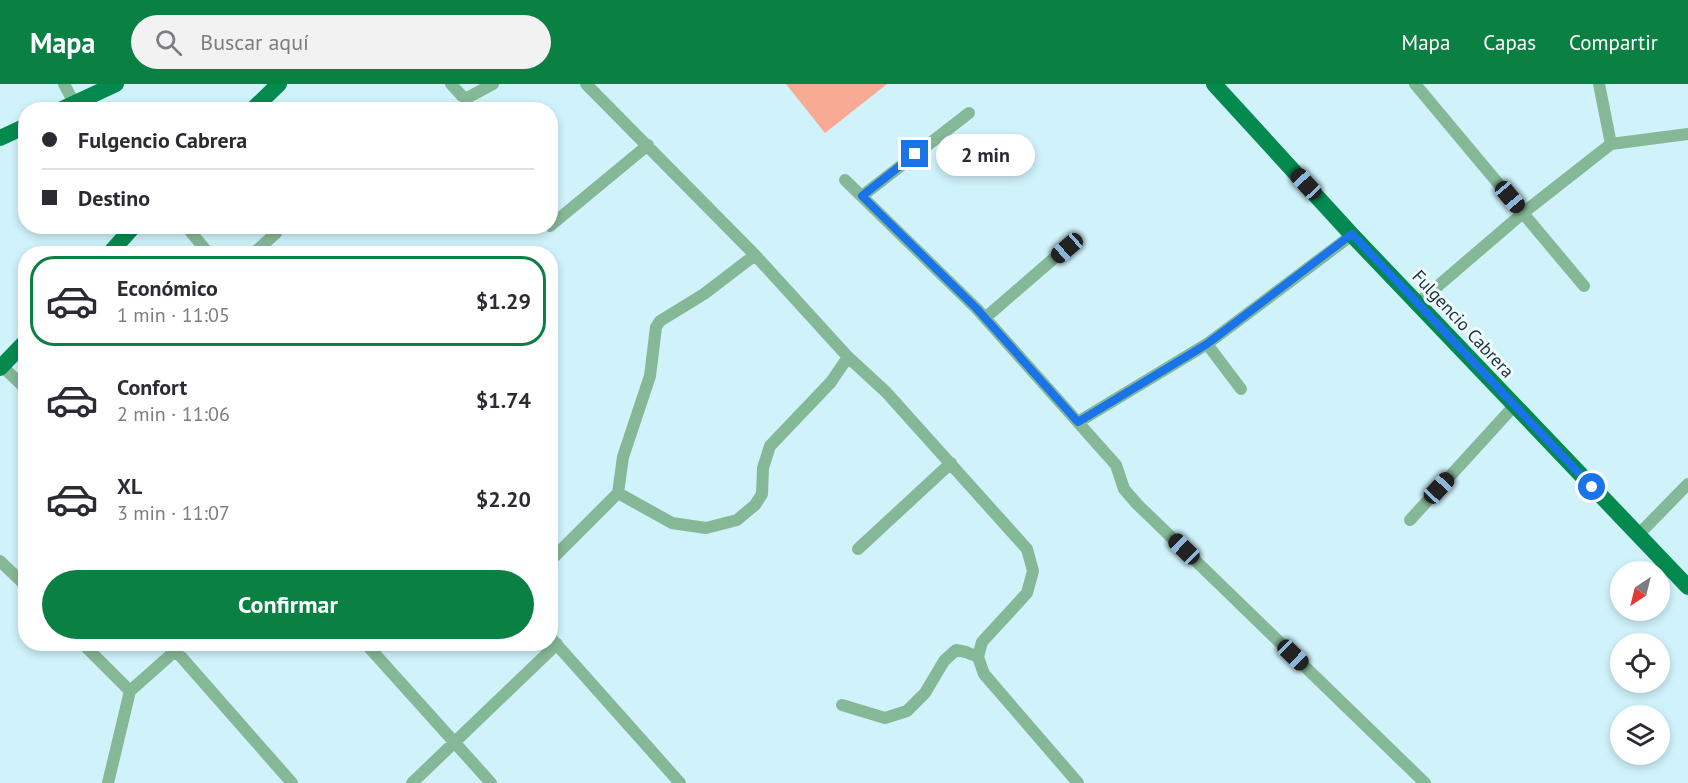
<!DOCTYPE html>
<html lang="es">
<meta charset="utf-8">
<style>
body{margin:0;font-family:"PT Sans",sans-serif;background:#f2f2f3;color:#2b2b33;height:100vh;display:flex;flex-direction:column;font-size:22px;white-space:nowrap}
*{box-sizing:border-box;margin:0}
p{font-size:20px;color:#7c7c81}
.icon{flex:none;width:33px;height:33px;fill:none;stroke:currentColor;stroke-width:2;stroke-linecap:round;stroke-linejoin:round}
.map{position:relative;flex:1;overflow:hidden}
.panel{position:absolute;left:18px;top:162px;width:540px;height:405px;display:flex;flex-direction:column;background:#fff;border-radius:24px;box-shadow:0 3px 9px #0003}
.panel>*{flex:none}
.guide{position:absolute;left:18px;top:18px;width:540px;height:132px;border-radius:24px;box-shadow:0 3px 9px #0003;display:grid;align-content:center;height:132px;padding:0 24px;background:#fff}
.needle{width:39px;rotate:215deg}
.controls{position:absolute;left:1610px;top:477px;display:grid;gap:12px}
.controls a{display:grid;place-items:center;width:60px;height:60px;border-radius:50%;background:#fff;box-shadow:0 3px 9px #0003;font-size:30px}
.end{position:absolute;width:27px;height:27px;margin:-14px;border:8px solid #1a73e8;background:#fff;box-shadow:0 0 0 3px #fff}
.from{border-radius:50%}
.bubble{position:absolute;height:42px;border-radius:21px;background:#fff;box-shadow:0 3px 9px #0003;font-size:20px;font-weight:800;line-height:42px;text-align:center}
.car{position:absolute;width:18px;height:36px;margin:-18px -9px;border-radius:8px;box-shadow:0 0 4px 2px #0007;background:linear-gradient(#222 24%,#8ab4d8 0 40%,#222 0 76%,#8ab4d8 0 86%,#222 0)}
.guide b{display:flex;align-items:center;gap:21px;height:57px;font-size:22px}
.guide b+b{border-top:2px solid #e1e1e2}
.guide i{width:15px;height:15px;background:#2b2b33}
ul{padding:10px 0 0;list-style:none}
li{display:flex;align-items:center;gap:18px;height:90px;margin:0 12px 9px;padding:0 12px;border:3px solid transparent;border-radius:24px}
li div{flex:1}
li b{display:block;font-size:22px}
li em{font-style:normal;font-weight:800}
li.selected{border-color:#0b8043}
li>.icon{width:54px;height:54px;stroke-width:1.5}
.cta{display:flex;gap:12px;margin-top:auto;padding:12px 24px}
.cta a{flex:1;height:69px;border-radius:36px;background:#0b8043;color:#fff;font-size:24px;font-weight:800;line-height:69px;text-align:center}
header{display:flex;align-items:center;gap:36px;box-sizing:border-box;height:84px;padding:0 30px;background:#0b8043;color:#fff}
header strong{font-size:28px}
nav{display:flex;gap:33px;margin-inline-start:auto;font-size:21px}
.search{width:420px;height:54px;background:#f2f2f3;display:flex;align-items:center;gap:15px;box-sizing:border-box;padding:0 21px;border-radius:33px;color:#7c7c81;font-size:22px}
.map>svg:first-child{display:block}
.green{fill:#f9aa95}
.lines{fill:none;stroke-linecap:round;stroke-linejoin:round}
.minor{stroke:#85b896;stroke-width:12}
.major{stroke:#048a4f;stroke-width:16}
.route{stroke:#1a73e8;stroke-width:8}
.labels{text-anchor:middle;stroke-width:6;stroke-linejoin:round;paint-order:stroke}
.street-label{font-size:18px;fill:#1b3237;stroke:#effafd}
</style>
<header>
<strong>Mapa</strong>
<div class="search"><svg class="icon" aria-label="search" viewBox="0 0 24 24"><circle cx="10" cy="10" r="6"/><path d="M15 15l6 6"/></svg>Buscar aquí</div>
<nav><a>Mapa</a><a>Capas</a><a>Compartir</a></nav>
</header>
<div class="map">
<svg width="1688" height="699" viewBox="0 0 1688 699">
<rect width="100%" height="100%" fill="#d0f2fb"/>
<!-- green -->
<path class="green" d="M786,0H887L825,49Z"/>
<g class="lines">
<!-- minor -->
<path class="minor" d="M64,0L74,19
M451,0L462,12L467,14L493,0
M586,0L755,171L848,273L886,308L1027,465L1033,487L1027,509L982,558L978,573L984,590L1078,699
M1415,0L1584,202
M1599,0L1611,60L1688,50
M845,96L977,225L1116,381L1124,405L1137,420L1425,699
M862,112L969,29
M186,142L209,170
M550,142L648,61
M253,170L276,149
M1418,219L1523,129L1611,60
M985,234L1067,163
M1207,260L1241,305
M2,282L26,305
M1078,338L1207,260L1352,151
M618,409L672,439L706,444L737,436L755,421L762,410L763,384L770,362L831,298L848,273
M1410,436L1514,322
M1638,451L1688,400
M858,465L951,379
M0,477L26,502
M550,477L618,409L623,373L650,292L656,243L660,237L704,210L755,171
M550,553L680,699
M83,560L130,607
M366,560L491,699
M176,567L292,699
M842,621L885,634L907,627L925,609L944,577L956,566L966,568L978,573
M108,699L130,607L183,560
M412,699L557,560"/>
<!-- major -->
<path class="major" d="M1214,0L1352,151L1688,503
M60,26L116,0
M252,26L279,0
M0,54L26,42
M109,170L134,142
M0,284L26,257"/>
</g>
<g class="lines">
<!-- route -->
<path class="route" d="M915,70L862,112L977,225L1078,338L1207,260L1352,150L1592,403"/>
</g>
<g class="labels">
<!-- street labels -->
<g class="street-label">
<text transform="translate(1463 240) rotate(47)" y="6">Fulgencio Cabrera</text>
</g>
</g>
</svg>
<div class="controls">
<a><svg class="needle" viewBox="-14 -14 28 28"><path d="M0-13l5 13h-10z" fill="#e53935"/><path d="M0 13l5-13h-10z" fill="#7c7c81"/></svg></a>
<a><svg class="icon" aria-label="locate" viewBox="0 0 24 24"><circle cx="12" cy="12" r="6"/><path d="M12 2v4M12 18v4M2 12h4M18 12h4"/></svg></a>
<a><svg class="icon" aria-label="layers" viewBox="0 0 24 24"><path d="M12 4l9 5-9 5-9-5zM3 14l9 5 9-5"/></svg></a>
</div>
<i class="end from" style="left:1592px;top:403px"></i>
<i class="end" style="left:915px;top:70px"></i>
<div class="bubble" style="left:936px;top:50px;width:99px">2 min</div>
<i class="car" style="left:1306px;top:100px;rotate:317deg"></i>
<i class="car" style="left:1510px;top:113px;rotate:140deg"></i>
<i class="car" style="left:1067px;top:164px;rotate:229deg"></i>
<i class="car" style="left:1439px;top:404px;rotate:43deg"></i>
<i class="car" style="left:1184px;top:465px;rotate:314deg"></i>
<i class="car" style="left:1293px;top:571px;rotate:134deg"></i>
<div class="guide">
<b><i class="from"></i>Fulgencio Cabrera</b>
<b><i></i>Destino</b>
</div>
<section class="panel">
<ul>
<li class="selected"><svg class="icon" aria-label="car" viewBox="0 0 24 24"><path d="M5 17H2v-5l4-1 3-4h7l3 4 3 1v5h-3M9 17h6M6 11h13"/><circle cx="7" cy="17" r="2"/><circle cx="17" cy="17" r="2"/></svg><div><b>Económico</b><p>1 min · 11:05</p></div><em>$1.29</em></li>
<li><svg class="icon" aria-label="car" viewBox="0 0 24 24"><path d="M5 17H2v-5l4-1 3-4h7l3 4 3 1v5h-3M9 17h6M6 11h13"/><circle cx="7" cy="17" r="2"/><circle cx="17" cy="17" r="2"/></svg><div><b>Confort</b><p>2 min · 11:06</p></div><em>$1.74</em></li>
<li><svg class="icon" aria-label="car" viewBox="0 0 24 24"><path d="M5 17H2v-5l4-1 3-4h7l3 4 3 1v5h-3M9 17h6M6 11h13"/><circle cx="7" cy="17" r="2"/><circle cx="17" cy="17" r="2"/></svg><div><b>XL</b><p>3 min · 11:07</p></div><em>$2.20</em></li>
</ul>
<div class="cta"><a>Confirmar</a></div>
</section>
</div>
